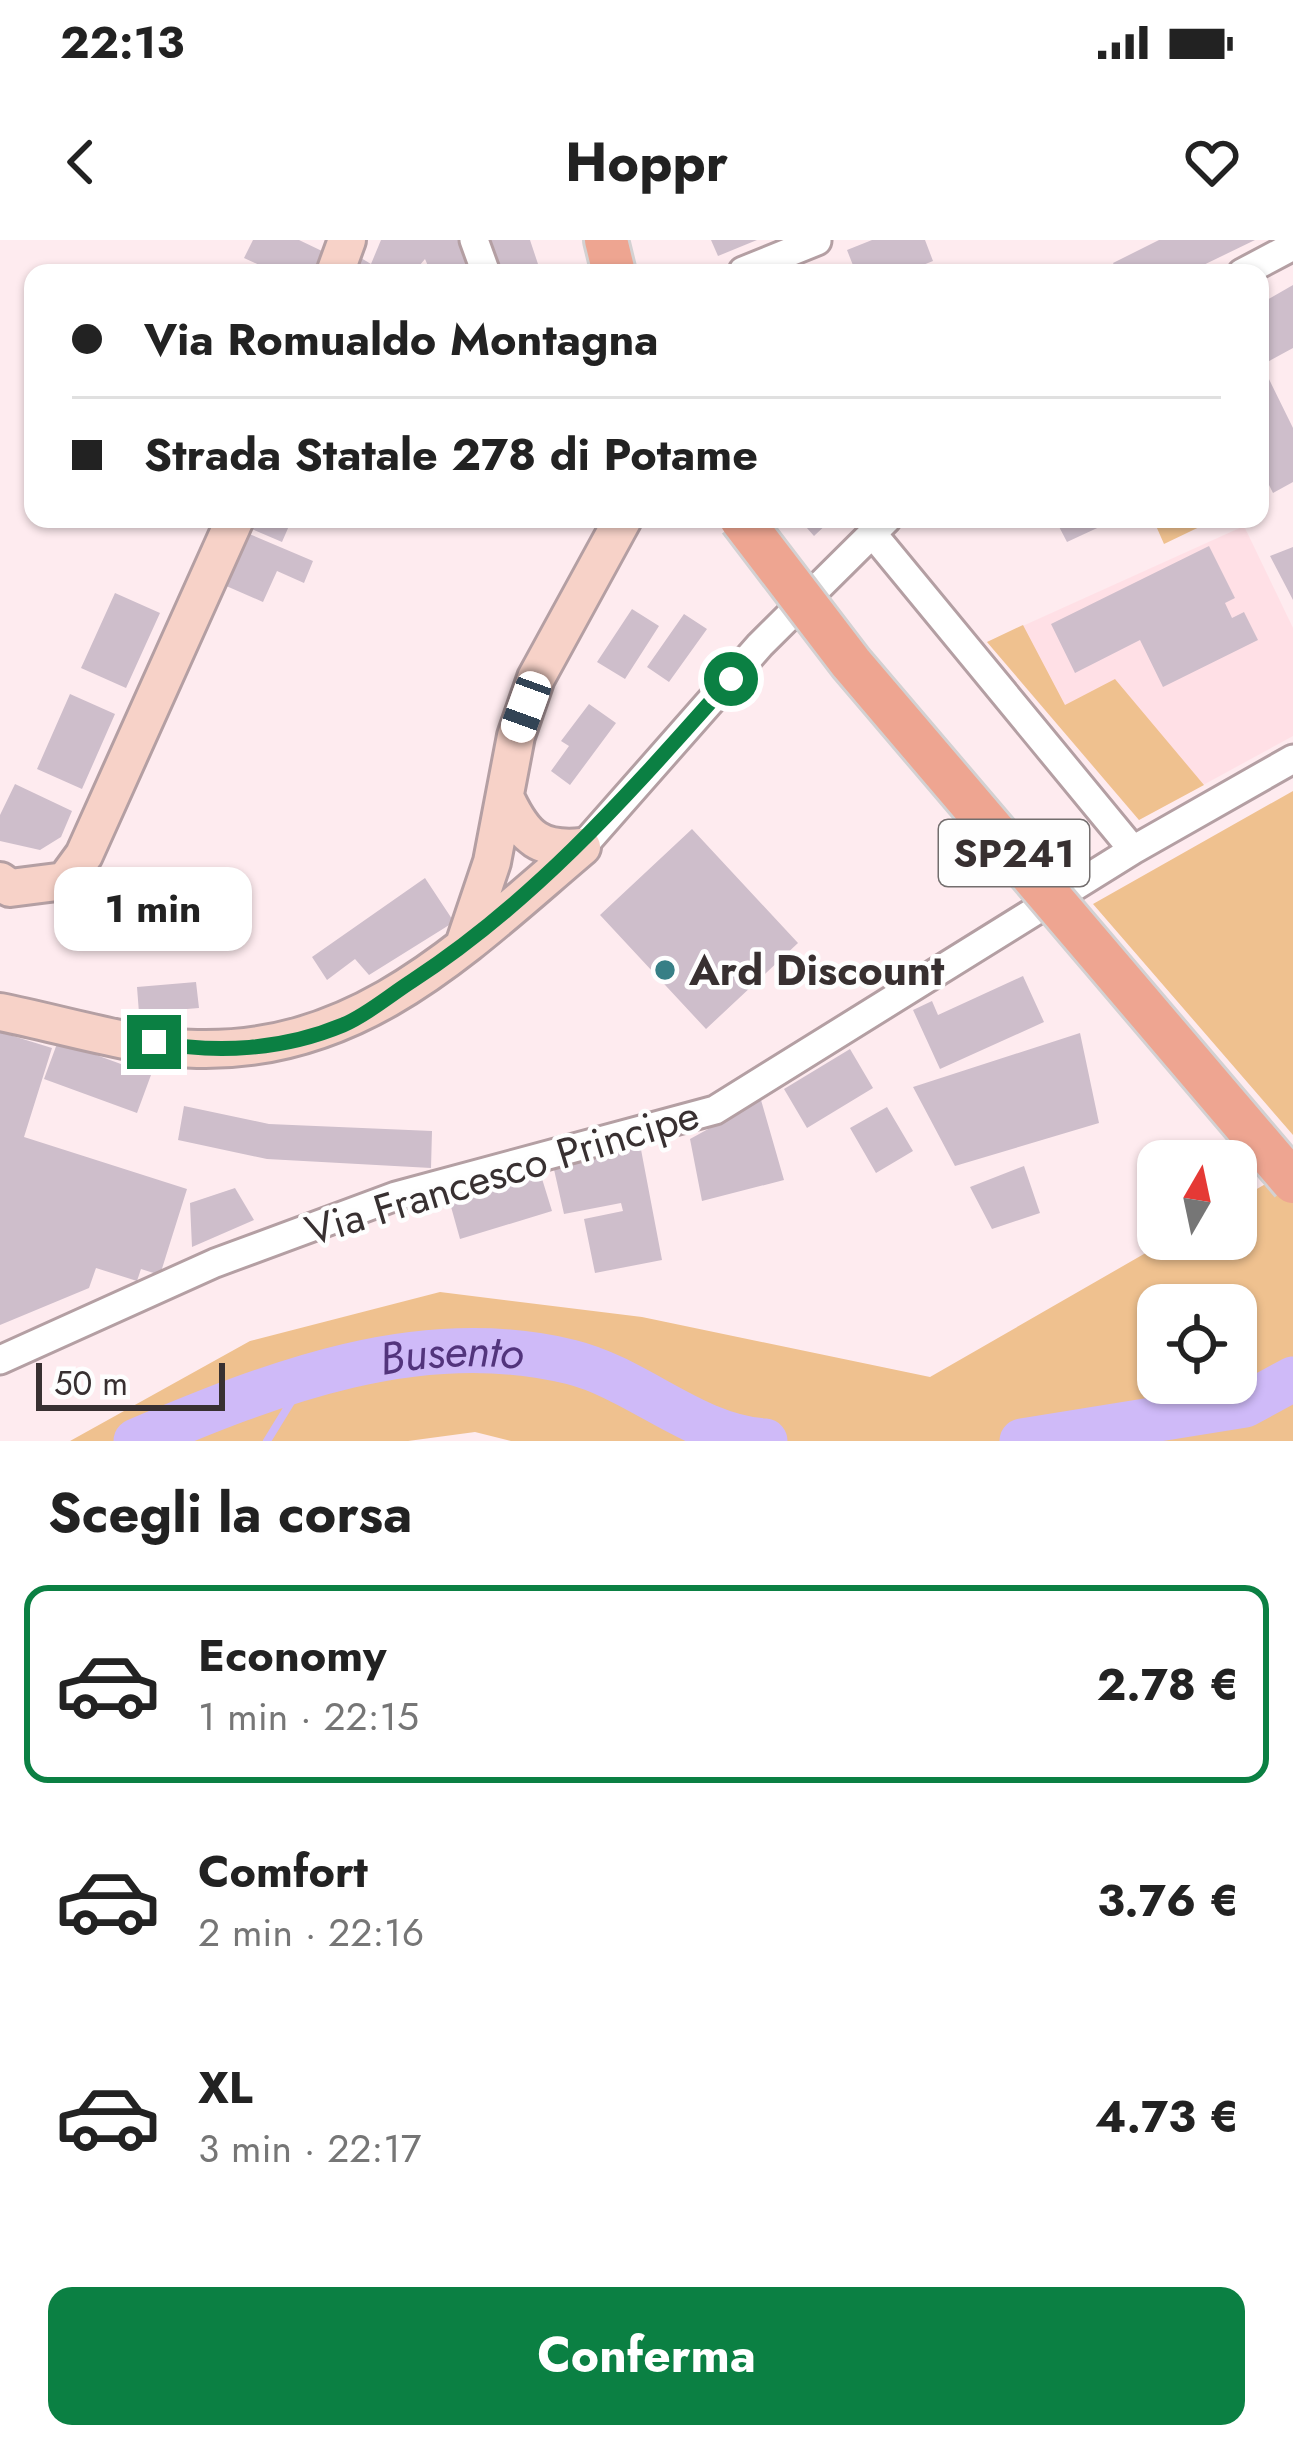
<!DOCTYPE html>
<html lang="it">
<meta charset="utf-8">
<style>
body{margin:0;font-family:Jost,sans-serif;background:#f2f2f2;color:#222;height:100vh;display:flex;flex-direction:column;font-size:45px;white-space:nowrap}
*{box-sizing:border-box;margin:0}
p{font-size:39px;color:#767676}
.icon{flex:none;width:66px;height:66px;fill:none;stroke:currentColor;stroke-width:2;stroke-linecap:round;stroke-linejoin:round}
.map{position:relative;height:1201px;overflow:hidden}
.sheet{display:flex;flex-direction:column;background:#fff;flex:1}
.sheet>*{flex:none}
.guide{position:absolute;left:24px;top:24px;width:1245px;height:264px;border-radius:24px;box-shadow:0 3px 9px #0004;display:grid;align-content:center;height:264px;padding:0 48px;background:#fff}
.needle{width:78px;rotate:9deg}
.fabs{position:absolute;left:1137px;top:900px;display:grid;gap:24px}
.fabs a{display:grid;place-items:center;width:120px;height:120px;border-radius:24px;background:#fff;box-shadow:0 3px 9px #0004;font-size:60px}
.scale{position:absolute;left:36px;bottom:30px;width:189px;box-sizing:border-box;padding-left:12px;border:6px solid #383031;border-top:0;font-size:33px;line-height:42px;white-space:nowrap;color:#383031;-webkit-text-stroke:9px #fefefe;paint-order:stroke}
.end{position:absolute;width:54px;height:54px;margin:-27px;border:15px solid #0b8043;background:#fff;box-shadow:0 0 0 6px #fff}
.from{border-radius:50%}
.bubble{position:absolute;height:84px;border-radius:24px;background:#fff;box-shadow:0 3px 9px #0004;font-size:39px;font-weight:700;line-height:84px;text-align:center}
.car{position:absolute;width:36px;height:72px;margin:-36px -18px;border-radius:15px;box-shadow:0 0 9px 3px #0007;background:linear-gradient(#fff 24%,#345 0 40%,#fff 0 76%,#345 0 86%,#fff 0)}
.guide b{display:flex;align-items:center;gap:42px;height:114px;font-size:45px}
.guide b+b{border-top:3px solid #e0e0e0}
.guide i{width:30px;height:30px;background:#222}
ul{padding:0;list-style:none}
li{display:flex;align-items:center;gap:36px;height:198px;margin:0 24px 18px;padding:0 24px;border:6px solid transparent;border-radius:24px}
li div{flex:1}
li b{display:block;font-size:45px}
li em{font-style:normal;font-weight:700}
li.selected{border-color:#0b8043}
li>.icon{width:108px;height:108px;stroke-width:1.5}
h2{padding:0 48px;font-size:54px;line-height:144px}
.cta{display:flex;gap:24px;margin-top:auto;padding:24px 48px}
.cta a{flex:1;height:138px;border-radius:24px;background:#0b8043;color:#fff;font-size:48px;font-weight:700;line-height:138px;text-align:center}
.status{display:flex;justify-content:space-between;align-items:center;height:84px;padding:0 60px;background:#fff;direction:ltr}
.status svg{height:33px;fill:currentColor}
header{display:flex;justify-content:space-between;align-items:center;height:156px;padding:0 48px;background:#fff;font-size:54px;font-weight:700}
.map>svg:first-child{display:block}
.built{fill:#ffe0e6}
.green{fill:#efc18f;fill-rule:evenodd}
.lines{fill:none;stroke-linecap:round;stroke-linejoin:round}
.stream{stroke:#cfbaf8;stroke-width:8}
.river{stroke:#cfbaf8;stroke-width:45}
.building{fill:#cebecb}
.street-casing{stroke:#b49fa3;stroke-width:33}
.secondary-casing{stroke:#b49fa3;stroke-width:42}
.primary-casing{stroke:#d3d1d2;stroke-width:48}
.street{stroke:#fff;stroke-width:27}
.secondary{stroke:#f7d2c8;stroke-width:36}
.primary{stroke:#eea591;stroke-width:42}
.primary-bridge-casing{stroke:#d3d1d2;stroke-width:48;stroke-linecap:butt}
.primary-bridge{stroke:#eea591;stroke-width:42}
.route{stroke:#0b8043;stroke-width:15}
.poi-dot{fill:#377f86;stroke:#fefefe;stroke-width:4.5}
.labels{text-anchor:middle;stroke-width:9;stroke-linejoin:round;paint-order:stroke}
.shield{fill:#fefefe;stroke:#736e6e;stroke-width:3}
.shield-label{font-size:39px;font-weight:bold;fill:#383031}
.poi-label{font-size:42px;font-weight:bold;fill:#383031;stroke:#fefefe;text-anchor:start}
.street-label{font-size:42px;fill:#383031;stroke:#fefefe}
.water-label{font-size:45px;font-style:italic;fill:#52347c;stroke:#fefefe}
</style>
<div class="status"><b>22:13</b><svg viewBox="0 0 49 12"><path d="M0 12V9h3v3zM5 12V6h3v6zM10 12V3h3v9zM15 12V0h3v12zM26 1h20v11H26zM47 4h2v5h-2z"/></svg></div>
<header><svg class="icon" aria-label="back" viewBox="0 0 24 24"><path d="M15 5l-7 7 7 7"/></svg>Hoppr<svg class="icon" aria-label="heart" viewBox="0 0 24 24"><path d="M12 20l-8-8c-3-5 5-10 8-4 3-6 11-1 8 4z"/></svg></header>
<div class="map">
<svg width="1293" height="1201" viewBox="0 0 1293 1201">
<rect width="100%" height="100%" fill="#feebef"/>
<!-- built -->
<path class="built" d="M1244,286L1293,388V496L1139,580L987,402Z"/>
<!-- green -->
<path class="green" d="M1153,279H1216L1164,304Z
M1023,385L1065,465L1115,439L1204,545L1139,580L987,402Z
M1293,551V895L1093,664Z
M1293,928V1201H511L475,1192L408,1201H70L250,1101L440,1052L642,1077L930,1137L1170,999H1236V961ZM1158,1065H1236V1143H1158Z"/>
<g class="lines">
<!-- stream -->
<path class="stream" d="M267,1201L307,1136"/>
<!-- river -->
<g class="river">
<path id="s1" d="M136,1201C273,1143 420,1085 571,1122C639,1139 693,1196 765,1201"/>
<path d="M1022,1201L1245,1165L1293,1139"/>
</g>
</g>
<!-- building -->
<path class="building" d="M253,0H299L322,11L312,33H277L244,18Z
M381,0H460L471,33H431L425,19L413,33H348L356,15L371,24Z
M488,0H530L541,33H499Z
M711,0H757L718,16Z
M872,0H925L933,21L903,33H856L847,10Z
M1159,0H1255L1187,33H1118L1113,23Z
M1293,45V108L1262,125L1293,188V242L1273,253L1260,227V64Z
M251,279H292L282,302L247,287Z
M799,279H832L814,296Z
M1055,279H1107L1108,283L1067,302Z
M247,293L313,321L304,343L277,331L263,362L224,345Z
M1209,306L1235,358L1225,363L1232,378L1244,372L1258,400L1163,447L1140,400L1075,433L1051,384Z
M1293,307V360L1270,316Z
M115,353L160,373L126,448L81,428Z
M632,369L659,386L625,439L597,422Z
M684,374L707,389L669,442L647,427Z
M70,454L115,474L82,549L37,529Z
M589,464L616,483L570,545L551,531L569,506L561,501Z
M15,544L72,571L61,597L40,610L0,601V575Z
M692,589L798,703L706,789L600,675Z
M425,638L454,682L369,735L355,719L327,740L312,717Z
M1023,736L1044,782L940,829L913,770L932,761L938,775Z
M196,742L199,768L139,773L137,747Z
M0,792L52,808L24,897L187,949L160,1035L141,1029L137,1041L96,1028L89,1048L0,1085Z
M1080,793L1099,883L955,926L913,847Z
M58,801L151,835L137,873L44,839Z
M850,809L873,848L807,888L784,849Z
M761,860L784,940L702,961L690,899Z
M184,866L269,884L432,891L431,928L267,919L178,900Z
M887,867L913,911L876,933L850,888Z
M639,899L662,1020L595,1033L584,979L623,971L621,963L564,974L553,925Z
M1024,926L1040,973L992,989L970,947Z
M539,929L552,971L460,999L448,956Z
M235,948L254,980L192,1007L190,963Z"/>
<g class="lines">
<!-- street casing -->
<g class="street-casing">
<path id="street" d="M474,0L486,33
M743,31L817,1
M1242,33L1293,6
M872,293L1133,610
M582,607L760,405L887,279
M0,1120L215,1023L396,956L715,870L1133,610L1293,519"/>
</g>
<!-- secondary casing -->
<g class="secondary-casing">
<path id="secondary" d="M335,33L347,0
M507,561C525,598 540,611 582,607
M0,641L10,648L65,641L84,615L235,279
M464,705L492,622L516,496L536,438L623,279
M0,772C61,784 137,808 197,809C361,813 465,706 582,607"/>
</g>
<!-- primary casing -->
<g class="primary-casing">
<path id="primary" d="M606,0L614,33"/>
</g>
<!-- street -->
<use href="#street" class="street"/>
<!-- secondary -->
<use href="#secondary" class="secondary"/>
<!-- primary -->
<use href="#primary" class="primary"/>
<!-- primary-bridge casing -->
<g class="primary-bridge-casing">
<path id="primary-bridge" d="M741,279L851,423L1293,942"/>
</g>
<!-- primary-bridge -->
<use href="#primary-bridge" class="primary-bridge"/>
</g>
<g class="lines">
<!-- route -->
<path class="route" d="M154,802C217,814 283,810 343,785C367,775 390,755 412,741C538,659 632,550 731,439"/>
</g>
<!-- markers -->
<circle class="poi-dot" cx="665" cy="730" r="12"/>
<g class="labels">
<!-- shield labels -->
<rect class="shield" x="939" y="580" width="150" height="66" rx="9"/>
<g class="shield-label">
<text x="1014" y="627">SP241</text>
</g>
<!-- poi labels -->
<g class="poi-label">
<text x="689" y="745">Ard Discount</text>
</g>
<!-- street labels -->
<g class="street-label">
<text transform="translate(502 932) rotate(-17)" y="15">Via Francesco Principe</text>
</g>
<!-- water labels -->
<g class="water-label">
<text dy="16" stroke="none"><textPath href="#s1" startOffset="330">Busento</textPath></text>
</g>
</g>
</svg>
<div class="fabs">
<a><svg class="needle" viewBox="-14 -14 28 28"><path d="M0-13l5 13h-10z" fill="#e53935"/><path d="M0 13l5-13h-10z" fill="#767676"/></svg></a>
<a><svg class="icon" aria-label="locate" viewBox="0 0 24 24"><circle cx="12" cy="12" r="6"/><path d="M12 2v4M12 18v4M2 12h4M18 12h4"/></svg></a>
</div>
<div class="scale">50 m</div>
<i class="end from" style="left:731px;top:439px"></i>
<i class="end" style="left:154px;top:802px"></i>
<div class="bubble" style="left:54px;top:627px;width:198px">1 min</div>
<i class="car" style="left:526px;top:467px;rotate:200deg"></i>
<div class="guide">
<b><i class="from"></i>Via Romualdo Montagna</b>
<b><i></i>Strada Statale 278 di Potame</b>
</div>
</div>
<section class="sheet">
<h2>Scegli la corsa</h2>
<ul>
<li class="selected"><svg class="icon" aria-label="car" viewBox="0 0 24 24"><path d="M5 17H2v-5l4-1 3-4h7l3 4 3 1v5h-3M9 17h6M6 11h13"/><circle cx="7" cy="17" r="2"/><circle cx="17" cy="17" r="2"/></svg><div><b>Economy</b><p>1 min · 22:15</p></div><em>2.78 €</em></li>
<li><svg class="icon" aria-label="car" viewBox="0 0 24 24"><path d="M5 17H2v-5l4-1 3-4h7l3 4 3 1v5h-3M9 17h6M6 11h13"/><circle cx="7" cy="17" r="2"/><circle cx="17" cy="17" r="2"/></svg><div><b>Comfort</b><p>2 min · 22:16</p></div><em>3.76 €</em></li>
<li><svg class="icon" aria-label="car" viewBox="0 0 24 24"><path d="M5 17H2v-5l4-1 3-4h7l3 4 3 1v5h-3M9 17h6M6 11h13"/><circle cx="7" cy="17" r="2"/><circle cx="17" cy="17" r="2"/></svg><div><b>XL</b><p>3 min · 22:17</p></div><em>4.73 €</em></li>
</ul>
<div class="cta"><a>Conferma</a></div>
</section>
